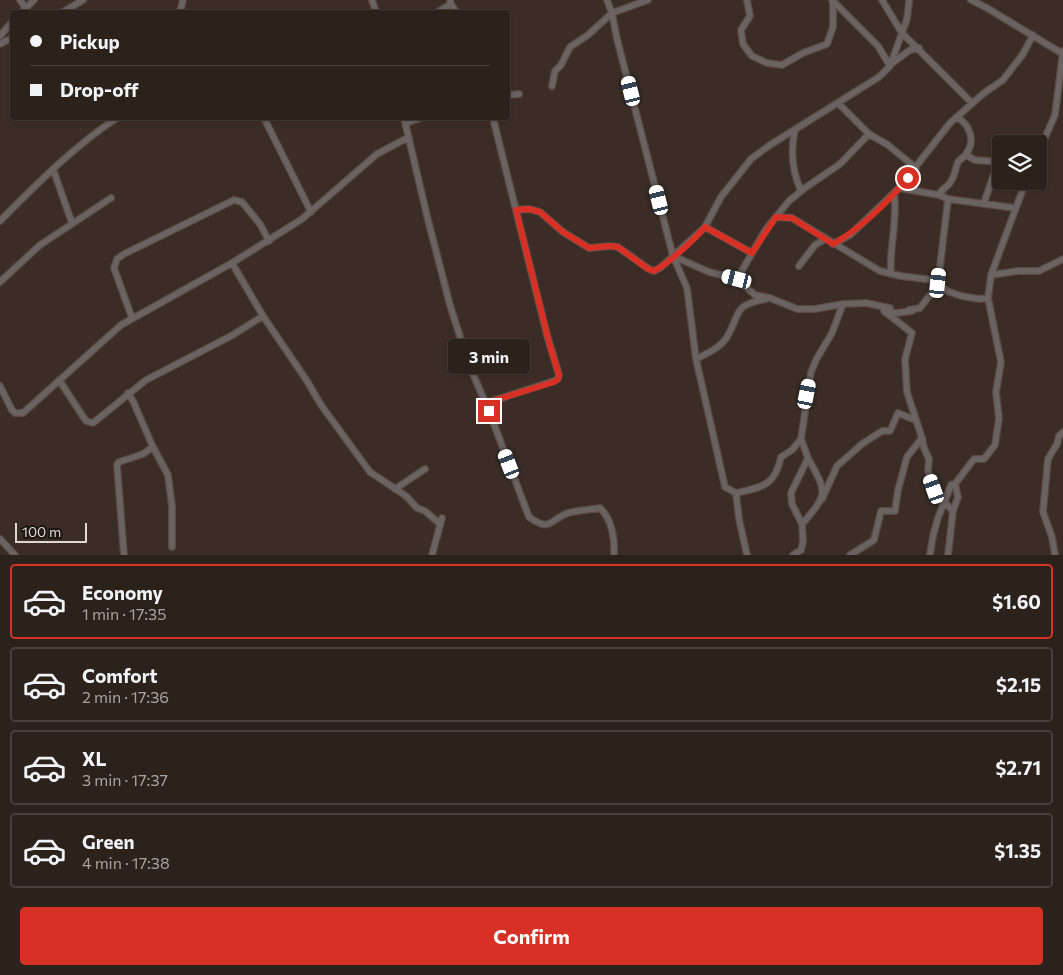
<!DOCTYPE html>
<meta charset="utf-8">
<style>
body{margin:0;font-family:Commissioner,sans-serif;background:#342a25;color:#f1f3f6;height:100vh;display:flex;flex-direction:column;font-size:19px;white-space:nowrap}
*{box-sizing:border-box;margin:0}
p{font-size:16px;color:#a6a4a3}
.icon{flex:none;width:28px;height:28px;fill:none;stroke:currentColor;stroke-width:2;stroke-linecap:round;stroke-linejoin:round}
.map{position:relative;height:555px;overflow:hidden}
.drawer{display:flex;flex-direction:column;background:#2c221c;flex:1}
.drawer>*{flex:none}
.banner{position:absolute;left:10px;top:10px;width:500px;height:110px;border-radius:5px;box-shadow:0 1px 4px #0004,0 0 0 1px #483f3b;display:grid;align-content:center;height:110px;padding:0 20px;background:#2c221c}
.controls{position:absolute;left:992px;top:135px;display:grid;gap:10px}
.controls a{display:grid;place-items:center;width:55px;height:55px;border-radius:5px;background:#2c221c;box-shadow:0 1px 4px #0004,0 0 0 1px #483f3b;font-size:25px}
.scale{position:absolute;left:15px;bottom:12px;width:72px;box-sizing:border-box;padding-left:5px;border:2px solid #e0d7d2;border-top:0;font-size:14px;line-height:18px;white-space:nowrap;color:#e0d7d2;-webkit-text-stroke:4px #1d1714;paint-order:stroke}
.end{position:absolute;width:22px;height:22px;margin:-11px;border:6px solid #d93025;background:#fff;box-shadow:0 0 0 2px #fff}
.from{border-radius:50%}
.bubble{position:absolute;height:35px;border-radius:5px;background:#2c221c;box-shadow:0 1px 4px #0004,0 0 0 1px #483f3b;font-size:16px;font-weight:700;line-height:35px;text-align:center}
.car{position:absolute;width:15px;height:30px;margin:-15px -8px;border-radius:6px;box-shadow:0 0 4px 1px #0007;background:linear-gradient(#fff 24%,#345 0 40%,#fff 0 76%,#345 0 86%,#fff 0)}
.banner b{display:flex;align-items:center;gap:18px;height:48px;font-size:19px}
.banner b+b{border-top:1px solid #483f3b}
.banner i{width:12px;height:12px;background:#f1f3f6}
ul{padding:9px 0 0;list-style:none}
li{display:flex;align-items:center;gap:15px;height:75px;margin:0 10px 8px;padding:0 10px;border:2px solid #483f3b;border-radius:5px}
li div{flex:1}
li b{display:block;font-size:19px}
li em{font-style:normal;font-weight:700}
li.selected{border-color:#d93025}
li>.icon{width:45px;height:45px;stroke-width:1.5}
.cta{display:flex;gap:10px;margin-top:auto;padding:10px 20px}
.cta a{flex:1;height:58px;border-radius:5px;background:#d93025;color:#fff;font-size:20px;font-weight:700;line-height:58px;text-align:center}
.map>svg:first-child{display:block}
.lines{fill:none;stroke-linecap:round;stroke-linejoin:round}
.minor-casing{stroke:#594c45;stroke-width:8}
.minor{stroke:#6b6362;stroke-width:5.5}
.route{stroke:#d93025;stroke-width:6}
</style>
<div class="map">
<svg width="1063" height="555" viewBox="0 0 1063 555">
<rect width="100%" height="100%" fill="#3b2d26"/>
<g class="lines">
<!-- minor casing -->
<g class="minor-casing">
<path id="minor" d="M20,0L26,9
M372,0L376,12
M450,0L451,4L456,12
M607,0L612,13L617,39L673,256L687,288L696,359L725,487L736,493L739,519L747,555
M747,0L750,16L741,30L743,44L752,56L767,63L782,65L803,53L827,44L833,27V1
M882,0L902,33L972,103
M971,0L987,8L1063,54
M22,12L34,0
M63,12L83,0
M180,12L183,0
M438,12L451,4
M0,36L12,22
M0,44L12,38
M891,64L910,50L919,48
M890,66L907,19L909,2
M552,86L555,71L561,65L570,47L588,35L612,13L648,0
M508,95L519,94
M838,103L869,134L888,145L916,168
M264,118L311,212
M404,118L428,220L450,305L469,365L489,411L529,517C551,533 550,519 568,513C578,510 590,510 600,508C612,519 615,540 614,555
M406,123L421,118
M795,130C790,152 792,171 801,191
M1039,151L1055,115L1063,51
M966,155L975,160L1000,162
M53,169L72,223
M899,188L939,195L948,199L1015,208
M939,195C941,189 945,189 949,184C955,178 955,169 958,162C960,159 964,158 966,154C976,141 970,125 957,117
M984,203L998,162
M516,210L529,209L540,212L563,232L589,248L610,246L618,247L649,269L654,271L660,268L705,227L721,197L751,159L770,145L879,77L890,66L878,46L832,0
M776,217L792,218L880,271L901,276L933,280L947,291L961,296L979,299L988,298
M0,221C37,184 74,146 117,118
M705,227L752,253
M833,244L850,235L899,188L950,123L984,93L1003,80L1023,54L1033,35
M673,256L709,272L737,279L755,295L770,298L797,309H815L843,304L866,303L890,308
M232,263L263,316L307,381L321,405L370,472L406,496L417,508L425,511L440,524
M799,266L815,245L825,239
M891,274C889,246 898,222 894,193
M991,275L1018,271H1039L1063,259
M737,279L766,229L789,201L805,188L840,164L869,134
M0,282L40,245L111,198
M938,283L948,199
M909,310L920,308L934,290L940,286
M912,311L897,313L884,311L912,333L905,359L907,392L922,438L924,448L929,459L928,471L934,489L938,496L953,511L948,555
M132,318L114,268L117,259L124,254L234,200L242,202L260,224L269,241
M696,359C708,353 720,348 727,337C742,311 732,306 766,299
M59,380L86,421L93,423L146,380L231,336L263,316
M0,386L12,410L15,413H23L121,325L232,263L302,219L377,154L409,137
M128,393L133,401L153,447L168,475L172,506V547
M486,403L554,381L558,379L559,375L547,335L493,118
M395,489L425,469
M736,493C762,487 775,486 781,457L792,450L801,439
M822,499L837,466L862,444L882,431H890L898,413L915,420
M953,511L958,497L955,484L974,459H984L995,445L999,418L996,392L1001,362L988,298L991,275L1026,181
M802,524C829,493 827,493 808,458
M0,539L15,555
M124,555L117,465L119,462L143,454L153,447
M432,555L442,518
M793,555L801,550L803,542L802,524L792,504L791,493L808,458L801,439L811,372L817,358L832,333L843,304
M850,555L874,540L881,511H895L898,490L907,457L922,438
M930,555L933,536L938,518L951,485L955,484
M1055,555L1052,537L1043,512L1048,459L1057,444L1059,436L1063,432"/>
</g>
<!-- minor -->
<use href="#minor" class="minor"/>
</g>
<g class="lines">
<!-- route -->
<path class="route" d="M489,411L486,403L554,382L558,379L559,375L550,346L516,210L529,209L540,212L563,232L589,248L610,246L618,247L648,269L654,271C669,263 694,240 705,227L752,253L776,217L792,218L833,244C859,230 889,201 908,178"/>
</g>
</svg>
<div class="controls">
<a><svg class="icon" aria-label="layers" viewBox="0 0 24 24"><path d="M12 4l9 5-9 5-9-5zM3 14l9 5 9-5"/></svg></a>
</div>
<div class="scale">100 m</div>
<i class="end from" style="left:908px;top:178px"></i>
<i class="end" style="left:489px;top:411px"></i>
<div class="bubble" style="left:448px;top:339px;width:82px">3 min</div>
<i class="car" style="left:631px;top:91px;rotate:346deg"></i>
<i class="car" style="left:659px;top:200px;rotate:346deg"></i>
<i class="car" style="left:737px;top:279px;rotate:284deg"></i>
<i class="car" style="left:938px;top:283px;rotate:6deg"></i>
<i class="car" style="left:807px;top:394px;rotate:11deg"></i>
<i class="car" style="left:509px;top:464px;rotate:339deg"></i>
<i class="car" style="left:934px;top:489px;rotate:340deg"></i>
<div class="banner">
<b><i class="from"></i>Pickup</b>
<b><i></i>Drop-off</b>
</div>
</div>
<section class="drawer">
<ul>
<li class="selected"><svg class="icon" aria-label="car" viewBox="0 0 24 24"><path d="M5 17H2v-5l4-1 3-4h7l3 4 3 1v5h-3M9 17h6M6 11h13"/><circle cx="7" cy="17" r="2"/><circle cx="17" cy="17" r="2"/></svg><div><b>Economy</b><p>1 min · 17:35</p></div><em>$1.60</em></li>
<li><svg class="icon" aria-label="car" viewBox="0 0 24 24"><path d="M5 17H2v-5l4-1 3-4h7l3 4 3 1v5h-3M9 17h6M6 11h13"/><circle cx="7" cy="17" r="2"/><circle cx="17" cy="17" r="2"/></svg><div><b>Comfort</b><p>2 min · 17:36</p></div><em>$2.15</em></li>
<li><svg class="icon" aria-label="car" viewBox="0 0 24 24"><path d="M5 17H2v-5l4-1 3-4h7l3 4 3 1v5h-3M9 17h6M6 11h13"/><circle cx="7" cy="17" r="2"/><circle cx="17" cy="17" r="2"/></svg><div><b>XL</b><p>3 min · 17:37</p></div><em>$2.71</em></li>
<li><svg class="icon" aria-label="car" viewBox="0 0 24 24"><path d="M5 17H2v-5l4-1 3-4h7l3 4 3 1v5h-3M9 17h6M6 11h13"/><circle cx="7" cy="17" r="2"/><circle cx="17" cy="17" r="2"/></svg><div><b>Green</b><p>4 min · 17:38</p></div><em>$1.35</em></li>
</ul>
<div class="cta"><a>Confirm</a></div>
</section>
